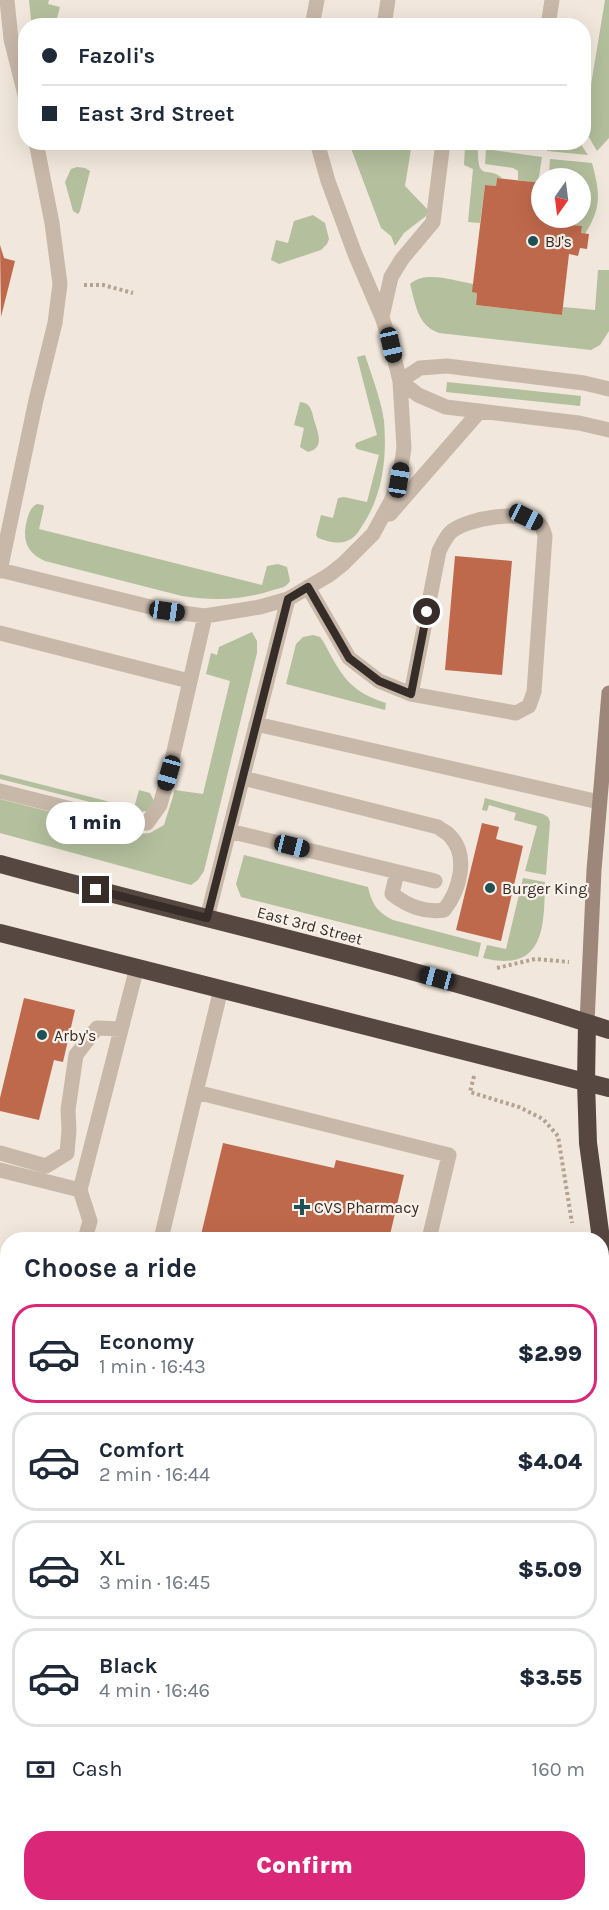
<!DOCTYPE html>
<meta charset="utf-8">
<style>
body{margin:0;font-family:Karla,sans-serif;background:#f6f6f7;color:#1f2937;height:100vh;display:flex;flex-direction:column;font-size:22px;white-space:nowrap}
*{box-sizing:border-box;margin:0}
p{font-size:20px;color:#747a83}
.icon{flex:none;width:33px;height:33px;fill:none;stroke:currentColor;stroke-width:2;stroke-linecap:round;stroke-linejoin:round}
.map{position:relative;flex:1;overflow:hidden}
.side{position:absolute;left:0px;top:1232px;width:609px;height:680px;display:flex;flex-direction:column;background:#fff;border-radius:24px 24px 0 0;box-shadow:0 6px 24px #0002}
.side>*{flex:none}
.hud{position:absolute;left:18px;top:18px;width:573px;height:132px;border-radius:24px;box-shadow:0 6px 24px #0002;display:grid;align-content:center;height:132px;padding:0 24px;background:#fff}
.needle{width:39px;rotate:194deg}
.tools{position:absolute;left:531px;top:168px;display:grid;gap:12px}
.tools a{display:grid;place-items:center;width:60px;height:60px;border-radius:50%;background:#fff;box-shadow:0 6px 24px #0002;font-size:30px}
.end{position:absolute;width:27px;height:27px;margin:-14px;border:8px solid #362d28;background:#fff;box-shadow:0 0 0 3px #fff}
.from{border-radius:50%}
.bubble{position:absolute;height:42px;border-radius:21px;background:#fff;box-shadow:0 6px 24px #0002;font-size:20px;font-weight:800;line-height:42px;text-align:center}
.car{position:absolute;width:18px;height:36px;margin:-18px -9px;border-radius:8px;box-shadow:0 0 4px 2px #0007;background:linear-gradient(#222 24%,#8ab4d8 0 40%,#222 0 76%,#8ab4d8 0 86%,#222 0)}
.hud b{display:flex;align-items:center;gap:21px;height:57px;font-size:22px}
.hud b+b{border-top:2px solid #e0e1e3}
.hud i{width:15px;height:15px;background:#1f2937}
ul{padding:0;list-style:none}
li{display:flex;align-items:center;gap:18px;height:99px;margin:0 12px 9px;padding:0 12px;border:3px solid #e0e1e3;border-radius:24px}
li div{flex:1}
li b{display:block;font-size:22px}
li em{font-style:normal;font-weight:800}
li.active{border-color:#db2777}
li>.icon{width:54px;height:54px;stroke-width:1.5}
h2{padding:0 24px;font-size:27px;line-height:72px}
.pay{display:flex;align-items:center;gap:15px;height:66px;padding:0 24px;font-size:22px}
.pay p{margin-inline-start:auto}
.primary-button{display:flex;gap:12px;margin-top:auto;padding:12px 24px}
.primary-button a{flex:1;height:69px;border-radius:24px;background:#db2777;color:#fff;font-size:24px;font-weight:800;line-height:69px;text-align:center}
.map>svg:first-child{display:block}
.green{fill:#b3bf9d}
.building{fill:#bf694c}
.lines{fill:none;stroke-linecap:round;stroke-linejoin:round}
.path{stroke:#b4a293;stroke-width:4;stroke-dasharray:3 3;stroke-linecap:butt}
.lane{stroke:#c8b8a9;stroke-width:15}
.secondary{stroke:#9c877a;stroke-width:15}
.highway{stroke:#564740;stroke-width:18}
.route{stroke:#362d28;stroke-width:8}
.poi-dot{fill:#205155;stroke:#f9f1e9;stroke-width:2}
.labels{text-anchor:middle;stroke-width:4.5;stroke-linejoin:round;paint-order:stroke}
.poi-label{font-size:16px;fill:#362d28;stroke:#f9f1e9;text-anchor:start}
.street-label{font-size:16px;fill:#362d28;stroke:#f9f1e9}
</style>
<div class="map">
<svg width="609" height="1910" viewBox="0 0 609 1910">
<rect width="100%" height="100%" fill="#f1e7dc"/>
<!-- green -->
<path class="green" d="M29,0H49L48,4L60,7L55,25H34L31,20Z
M605,0H609V138L597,151L584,129V104L588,103Z
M349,143H412L405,186L428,210L426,216L404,233L395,246L391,236L381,228Z
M548,143H580L588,155L547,151Z
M465,146L478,148C477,184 488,165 502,178H497L496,186L485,185L480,223L468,222L473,169L464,165Z
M486,149L542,157L538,183L518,180V171L513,168L485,164Z
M550,159L592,163C600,193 602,207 585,234L581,233L582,226L572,225L573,218H580V178L549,174Z
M77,167L85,168L90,171L80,211L78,214L73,211L65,182L71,169Z
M313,215L325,223L329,239L327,244L321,250L279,264L271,260L276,240L288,243L294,221Z
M598,270H609V331L600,345L591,350L439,333C417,325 416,305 410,284C426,270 454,281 473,284L477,293L476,305L562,315L563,307L595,310Z
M365,355C371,373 382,403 384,421C387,457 383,493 364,523C360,529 356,537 349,540C339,545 329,542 318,538L316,535L321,515L333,518L338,498L344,497L367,502L379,455L357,449L355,446L356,443L377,435L357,357Z
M447,382L581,396L580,406L446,392Z
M300,402C304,403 305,402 309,406C312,410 313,416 314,420C318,433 325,448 308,452L300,447L304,428L294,425Z
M37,504L43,505L44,507L39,529L262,585L267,566L278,564L287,567L290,581C286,588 280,588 273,590C243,600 214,601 182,596L45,561C26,553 22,539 27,520C29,513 30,508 37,504Z
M252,632L257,641V653L204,871L198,880L191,885L0,833V799L138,834L150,833L164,825L175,790L203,794L230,681L206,674L211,653L217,655L219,647Z
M313,635L320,637L323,641C341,674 348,691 386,703L385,710L286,684L296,644L303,637Z
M0,774L134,808L139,790L150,793L154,801L147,811L133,813L0,779Z
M485,798L543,814L548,817L550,822L546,875L525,871L537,826L514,820L516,813L489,805L487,811L482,810Z
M244,855L368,887C372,904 377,912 393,920L481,943L478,957L241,897L236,884Z
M523,878L545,882C544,927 545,973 483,958L487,945L506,949Z"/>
<!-- building -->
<path class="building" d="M497,178L542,183V218H573L572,225L582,226L581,233L589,234L587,249L580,248L578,256L569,254L562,315L476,305L477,293L472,292L485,185L496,186Z
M0,245L4,258L15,261L1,317Z
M455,556L512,561L502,675L445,670Z
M482,823L499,827L496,839L523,846L501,941L456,930Z
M24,998L75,1010L63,1062L54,1060L39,1120L0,1111V1098Z
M223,1143L334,1168L336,1160L404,1175L389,1239H200Z
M0,1500L8,1501V1714L0,1712Z"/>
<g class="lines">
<!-- path -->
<path class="path" d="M84,285H103L133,293
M497,968L535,959L569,962
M474,1076L470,1092L519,1107L543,1119L558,1136L572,1223
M602,1398L609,1443"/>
<!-- lane -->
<path class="lane" d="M7,0L11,39L26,99
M312,26L317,0
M384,26L388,0
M548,26L552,0
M382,317L391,277L402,259L433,222L443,142
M609,389L584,383L447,366L420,368L400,381L418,395L446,407L579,423L609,430
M390,514L480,411
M0,570L167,611L205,616L260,607L288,599L329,575L343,564L373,534L391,501L399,480L404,448L400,381L391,345L382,317L355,254L328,181L317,142
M0,571L36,400L55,323L60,284L52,223L36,142
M308,587L349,658L379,681L411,694L516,713L529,706L534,692L545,536C544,532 542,526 539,524C521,509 469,518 452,531C446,536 442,545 439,551L411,694
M0,633L189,681
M256,724L599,802
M243,778L438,827C441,830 447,832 450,836C469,856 460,890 444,910C424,913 408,906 392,894L397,872
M0,791L131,824L147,823L160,805L169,773L205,616
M229,831L435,881
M207,918L288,599
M221,989L196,1092L449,1155L429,1239
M0,1153L46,1166L67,1153L69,1130L68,1110L76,1055L97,1028L121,1029
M0,1170L80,1190L137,967
M80,1190L90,1221L85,1239
M161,1239L196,1092
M0,1269L8,1271
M0,1453L8,1455
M602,1551H609
M602,1804L607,1831L602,1870
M154,1904L184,1910
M32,1910L34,1904"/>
<!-- secondary -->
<path class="secondary" d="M587,1023L594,870L609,693"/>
<!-- highway -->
<path class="highway" d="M0,864C203,920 409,964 609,1030
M0,933L609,1088
M587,1023L586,1082L588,1143L601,1239
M602,1243L609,1293"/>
</g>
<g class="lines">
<!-- route -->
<path class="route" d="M96,890L207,918L288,599L308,587L349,658L379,681L411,694L427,612"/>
</g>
<!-- markers -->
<g class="poi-dot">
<circle cx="533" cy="241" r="6"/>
<circle cx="490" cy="888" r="6"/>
<circle cx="42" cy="1035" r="6"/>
<path d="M299 1198h6v6h6v6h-6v6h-6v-6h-6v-6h6z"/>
</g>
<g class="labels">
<!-- poi labels -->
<g class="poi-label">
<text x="545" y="247">BJ's</text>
<text x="502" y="894">Burger King</text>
<text x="54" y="1041">Arby's</text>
<text x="314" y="1213">CVS Pharmacy</text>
</g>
<!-- street labels -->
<g class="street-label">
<text transform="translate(310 925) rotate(15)" y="6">East 3rd Street</text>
</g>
</g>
</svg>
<div class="tools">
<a><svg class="needle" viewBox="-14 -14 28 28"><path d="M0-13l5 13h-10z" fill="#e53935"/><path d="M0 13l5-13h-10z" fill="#747a83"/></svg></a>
</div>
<i class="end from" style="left:427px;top:612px"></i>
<i class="end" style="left:96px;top:890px"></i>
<div class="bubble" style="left:46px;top:802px;width:99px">1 min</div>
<i class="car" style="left:391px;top:345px;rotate:167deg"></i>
<i class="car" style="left:399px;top:480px;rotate:9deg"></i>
<i class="car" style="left:526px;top:517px;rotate:117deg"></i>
<i class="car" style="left:167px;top:611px;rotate:98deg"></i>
<i class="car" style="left:169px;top:773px;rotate:196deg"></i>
<i class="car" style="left:292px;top:846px;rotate:104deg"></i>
<i class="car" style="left:437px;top:978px;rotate:285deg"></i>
<div class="hud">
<b><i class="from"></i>Fazoli's</b>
<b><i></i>East 3rd Street</b>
</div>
<section class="side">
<h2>Choose a ride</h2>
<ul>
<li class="active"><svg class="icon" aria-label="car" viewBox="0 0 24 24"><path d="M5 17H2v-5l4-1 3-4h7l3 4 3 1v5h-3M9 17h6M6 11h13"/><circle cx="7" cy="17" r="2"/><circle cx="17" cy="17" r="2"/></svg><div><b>Economy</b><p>1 min · 16:43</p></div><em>$2.99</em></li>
<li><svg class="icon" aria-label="car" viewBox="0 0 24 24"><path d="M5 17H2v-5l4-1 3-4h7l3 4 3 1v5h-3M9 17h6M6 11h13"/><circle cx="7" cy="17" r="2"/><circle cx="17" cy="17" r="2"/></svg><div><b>Comfort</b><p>2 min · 16:44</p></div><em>$4.04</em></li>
<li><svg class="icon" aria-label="car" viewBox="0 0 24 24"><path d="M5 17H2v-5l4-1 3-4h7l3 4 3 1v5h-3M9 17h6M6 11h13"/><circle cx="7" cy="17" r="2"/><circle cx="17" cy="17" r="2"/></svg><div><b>XL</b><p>3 min · 16:45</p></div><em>$5.09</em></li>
<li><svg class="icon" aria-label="car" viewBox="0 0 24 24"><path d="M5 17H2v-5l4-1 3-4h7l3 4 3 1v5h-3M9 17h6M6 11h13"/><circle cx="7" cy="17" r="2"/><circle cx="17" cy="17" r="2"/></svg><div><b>Black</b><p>4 min · 16:46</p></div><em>$3.55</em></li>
</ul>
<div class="pay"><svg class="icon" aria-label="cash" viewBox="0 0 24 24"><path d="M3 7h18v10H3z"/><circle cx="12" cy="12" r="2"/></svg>Cash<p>160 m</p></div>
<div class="primary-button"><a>Confirm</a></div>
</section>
</div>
